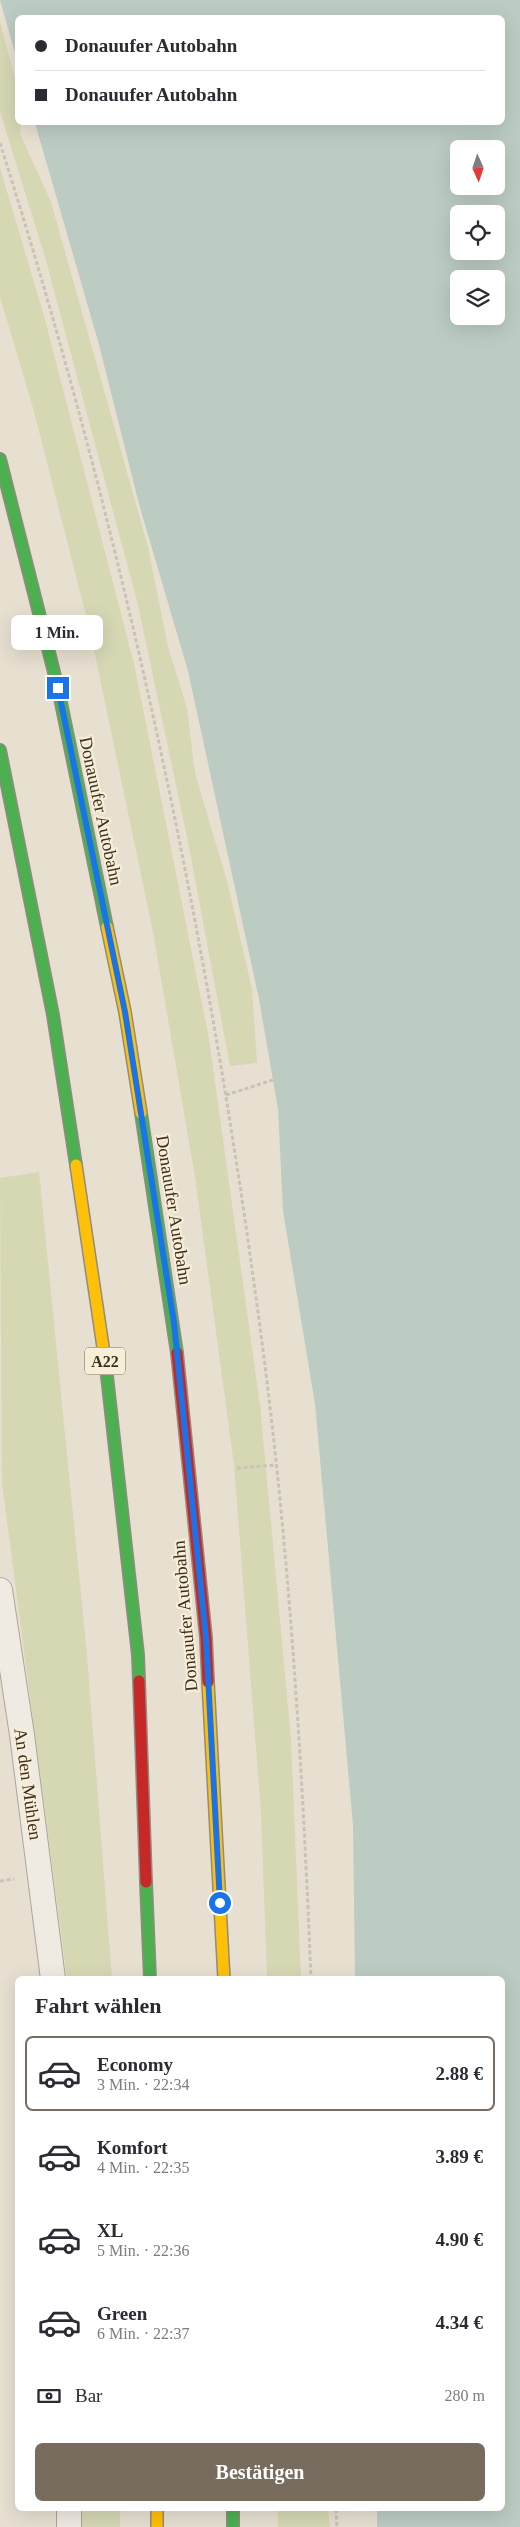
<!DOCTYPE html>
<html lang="de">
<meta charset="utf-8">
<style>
body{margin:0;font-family:"Times New Roman",serif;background:#f2f2f3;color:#2b2b33;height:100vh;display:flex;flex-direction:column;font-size:19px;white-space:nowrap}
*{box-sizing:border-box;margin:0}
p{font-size:16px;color:#7c7c81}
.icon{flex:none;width:28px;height:28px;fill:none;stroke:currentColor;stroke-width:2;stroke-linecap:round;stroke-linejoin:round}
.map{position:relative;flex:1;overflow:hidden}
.details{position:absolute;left:15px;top:1976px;width:490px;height:535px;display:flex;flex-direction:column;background:#fff;border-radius:8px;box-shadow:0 5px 20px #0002}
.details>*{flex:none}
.banner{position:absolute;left:15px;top:15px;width:490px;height:110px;border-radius:8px;box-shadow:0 5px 20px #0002;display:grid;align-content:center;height:110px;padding:0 20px;background:#fff}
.needle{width:32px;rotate:177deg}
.controls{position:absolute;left:450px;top:140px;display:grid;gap:10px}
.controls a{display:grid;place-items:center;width:55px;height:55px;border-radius:8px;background:#fff;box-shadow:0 5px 20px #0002;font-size:25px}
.end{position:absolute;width:22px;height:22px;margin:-11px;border:6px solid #1a73e8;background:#fff;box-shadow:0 0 0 2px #fff}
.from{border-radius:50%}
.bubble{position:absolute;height:35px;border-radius:8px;background:#fff;box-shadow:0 5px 20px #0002;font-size:16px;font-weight:800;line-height:35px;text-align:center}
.banner b{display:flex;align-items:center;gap:18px;height:48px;font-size:19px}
.banner b+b{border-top:1px solid #e1e1e2}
.banner i{width:12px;height:12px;background:#2b2b33}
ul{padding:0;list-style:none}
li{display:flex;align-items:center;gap:15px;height:75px;margin:0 10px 8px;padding:0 10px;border:2px solid transparent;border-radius:8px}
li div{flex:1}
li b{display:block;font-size:19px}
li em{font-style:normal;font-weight:800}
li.active{border-color:#786c5e}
li>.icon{width:45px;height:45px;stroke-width:1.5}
h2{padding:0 20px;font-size:22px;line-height:60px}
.pay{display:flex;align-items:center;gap:12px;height:55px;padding:0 20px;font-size:19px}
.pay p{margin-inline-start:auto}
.primary-button{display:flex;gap:10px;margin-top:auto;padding:10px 20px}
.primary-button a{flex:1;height:58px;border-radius:8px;background:#786c5e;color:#fff;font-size:20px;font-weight:800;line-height:58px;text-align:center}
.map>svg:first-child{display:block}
.green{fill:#d6d7b3}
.water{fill:#bcccc2;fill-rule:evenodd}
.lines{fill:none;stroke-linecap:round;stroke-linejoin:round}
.street-casing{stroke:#ada599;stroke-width:26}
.fast-casing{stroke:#928b80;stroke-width:14}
.slow-casing{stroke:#928b80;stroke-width:14}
.jam-casing{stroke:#928b80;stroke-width:14}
.path{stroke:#c8c2b9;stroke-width:3;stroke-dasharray:4 2.5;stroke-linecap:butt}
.street{stroke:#efebe3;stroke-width:24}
.fast{stroke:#4caf50;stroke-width:11}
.slow{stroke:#ffc107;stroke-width:11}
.jam{stroke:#c62828;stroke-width:11}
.route{stroke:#1a73e8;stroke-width:6}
.labels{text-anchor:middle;stroke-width:4.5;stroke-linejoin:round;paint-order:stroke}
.shield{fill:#f7eed8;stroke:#756857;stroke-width:1}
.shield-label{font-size:16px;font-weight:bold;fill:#3d2e20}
.street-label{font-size:18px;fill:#3d2e20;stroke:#f7eed8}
</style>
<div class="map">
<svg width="520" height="2527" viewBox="0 0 520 2527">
<rect width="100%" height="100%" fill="#e7e0d1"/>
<!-- green -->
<path class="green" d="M0,22L17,86L18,122L21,123L20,134L51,202L148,547L168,647L187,708L195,773L227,881L252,989L257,1063L230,1066L188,842L138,605L45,257L0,112Z
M0,168L44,316L134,664L209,1039L260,1405L291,1739L301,1979H267L261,1813L234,1465L195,1177L153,932L90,631L33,408L0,297Z
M39,1172L87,1655L112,1979H67L2,1483L0,1178Z
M82,2509H120V2527H82Z
M278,2509H328L330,2527H278Z"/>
<!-- water -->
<path class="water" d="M0,0H520V2527H377V2509H502V1979H355L353,1825L315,1404L283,1211L278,1109L259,999L188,671L139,504L98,341L35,123L502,122V18H18L17,60ZM459,149H496V186H459ZM459,214H496V251H459ZM459,279H496V316H459Z"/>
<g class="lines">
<!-- street casing -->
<g class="street-casing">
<path id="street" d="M0,1590L22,1735L53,1979
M69,2509V2527"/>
</g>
<!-- fast casing -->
<g class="fast-casing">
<path id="fast" d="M0,459L58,688L107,927
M0,750L53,1015L76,1165
M141,1113L177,1353
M106,1367L138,1655L139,1681
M146,1882L150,1979
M233,2509V2527"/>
</g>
<!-- slow casing -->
<g class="slow-casing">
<path id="slow" d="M107,927L125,1012L141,1113
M76,1165L106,1367
M208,1682L224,1979
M157,2509V2527"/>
</g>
<!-- jam casing -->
<g class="jam-casing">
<path id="jam" d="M177,1353L206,1638L208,1682
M139,1681L146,1882"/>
</g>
<!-- path -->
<path class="path" d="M0,143C120,521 204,912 257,1305C288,1528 302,1754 311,1979
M226,1095L273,1080
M237,1468L276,1465
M0,1881L14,1879
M336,2509L337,2527"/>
<!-- street -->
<use href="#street" class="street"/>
<!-- fast -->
<use href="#fast" class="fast"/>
<!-- slow -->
<use href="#slow" class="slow"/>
<!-- jam -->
<use href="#jam" class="jam"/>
</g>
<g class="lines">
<!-- route -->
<path class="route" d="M58,688L125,1012L174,1323L206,1638L220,1903"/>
</g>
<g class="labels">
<!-- shield labels -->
<rect class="shield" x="85" y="1347.5" width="40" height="27" rx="4"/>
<g class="shield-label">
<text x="105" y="1367">A22</text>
</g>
<!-- street labels -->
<g class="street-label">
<text transform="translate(101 811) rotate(78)" y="6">Donauufer Autobahn</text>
<text transform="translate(174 1210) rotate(81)" y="6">Donauufer Autobahn</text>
<text transform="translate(185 1616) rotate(-95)" y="6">Donauufer Autobahn</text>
<text transform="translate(28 1784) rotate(82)" y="6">An den Mühlen</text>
</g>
</g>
</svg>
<div class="controls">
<a><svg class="needle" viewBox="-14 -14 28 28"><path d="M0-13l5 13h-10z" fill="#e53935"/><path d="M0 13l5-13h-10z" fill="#7c7c81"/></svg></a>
<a><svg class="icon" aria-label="locate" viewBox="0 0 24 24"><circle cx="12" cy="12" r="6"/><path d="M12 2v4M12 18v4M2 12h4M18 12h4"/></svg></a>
<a><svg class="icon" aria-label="layers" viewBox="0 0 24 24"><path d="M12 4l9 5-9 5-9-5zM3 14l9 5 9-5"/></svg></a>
</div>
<i class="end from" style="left:220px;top:1903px"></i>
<i class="end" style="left:58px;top:688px"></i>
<div class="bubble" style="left:11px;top:615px;width:92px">1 Min.</div>
<div class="banner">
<b><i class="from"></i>Donauufer Autobahn</b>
<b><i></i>Donauufer Autobahn</b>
</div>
<section class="details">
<h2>Fahrt wählen</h2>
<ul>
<li class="active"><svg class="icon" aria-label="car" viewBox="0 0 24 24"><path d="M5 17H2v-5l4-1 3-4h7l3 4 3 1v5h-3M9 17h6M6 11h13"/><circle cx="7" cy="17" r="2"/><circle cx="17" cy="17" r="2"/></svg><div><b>Economy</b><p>3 Min. · 22:34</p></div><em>2.88 €</em></li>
<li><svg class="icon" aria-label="car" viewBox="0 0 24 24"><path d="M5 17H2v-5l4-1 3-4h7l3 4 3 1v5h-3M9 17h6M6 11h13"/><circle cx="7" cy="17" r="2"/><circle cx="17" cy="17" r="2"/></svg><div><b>Komfort</b><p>4 Min. · 22:35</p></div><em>3.89 €</em></li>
<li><svg class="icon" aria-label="car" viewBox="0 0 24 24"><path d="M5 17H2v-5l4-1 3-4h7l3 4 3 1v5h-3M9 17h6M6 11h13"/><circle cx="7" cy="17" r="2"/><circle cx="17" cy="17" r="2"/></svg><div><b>XL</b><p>5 Min. · 22:36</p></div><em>4.90 €</em></li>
<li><svg class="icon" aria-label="car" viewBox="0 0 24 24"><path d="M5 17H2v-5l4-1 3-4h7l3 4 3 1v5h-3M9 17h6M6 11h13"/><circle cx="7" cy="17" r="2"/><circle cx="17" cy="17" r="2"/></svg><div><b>Green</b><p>6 Min. · 22:37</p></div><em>4.34 €</em></li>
</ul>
<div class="pay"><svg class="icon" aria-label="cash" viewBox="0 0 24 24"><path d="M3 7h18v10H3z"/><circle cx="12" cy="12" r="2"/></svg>Bar<p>280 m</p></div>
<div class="primary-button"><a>Bestätigen</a></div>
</section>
</div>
